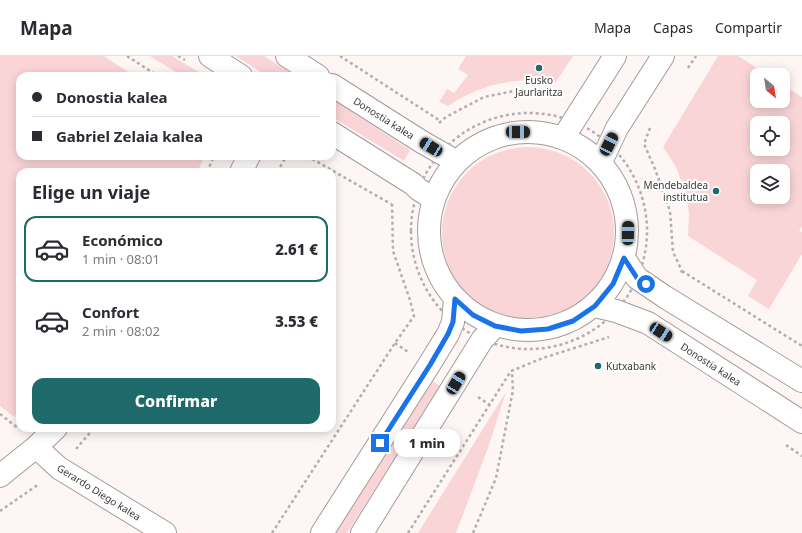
<!DOCTYPE html>
<html lang="es">
<meta charset="utf-8">
<style>
body{margin:0;font-family:"Noto Sans",sans-serif;background:#f2f2f3;color:#2b2b33;height:100vh;display:flex;flex-direction:column;font-size:15px;white-space:nowrap}
*{box-sizing:border-box;margin:0}
p{font-size:13px;color:#7c7c81}
.icon{flex:none;width:22px;height:22px;fill:none;stroke:currentColor;stroke-width:2;stroke-linecap:round;stroke-linejoin:round}
.map{position:relative;flex:1;overflow:hidden}
.details{position:absolute;left:16px;top:112px;width:320px;height:264px;display:flex;flex-direction:column;background:#fff;border-radius:12px;box-shadow:0 2px 10px #0003}
.details>*{flex:none}
.banner{position:absolute;left:16px;top:16px;width:320px;height:88px;border-radius:12px;box-shadow:0 2px 10px #0003;display:grid;align-content:center;height:88px;padding:0 16px;background:#fff}
.needle{width:26px;rotate:150deg}
.fabs{position:absolute;left:750px;top:12px;display:grid;gap:8px}
.fabs a{display:grid;place-items:center;width:40px;height:40px;border-radius:8px;background:#fff;box-shadow:0 2px 10px #0003;font-size:20px}
.end{position:absolute;width:18px;height:18px;margin:-9px;border:5px solid #1a73e8;background:#fff;box-shadow:0 0 0 2px #fff}
.from{border-radius:50%}
.bubble{position:absolute;height:28px;border-radius:12px;background:#fff;box-shadow:0 2px 10px #0003;font-size:13px;font-weight:800;line-height:28px;text-align:center}
.car{position:absolute;width:12px;height:24px;margin:-12px -6px;border-radius:5px;box-shadow:0 0 3px 1px #0007;background:linear-gradient(#222 24%,#8ab4d8 0 40%,#222 0 76%,#8ab4d8 0 86%,#222 0)}
.banner b{display:flex;align-items:center;gap:14px;height:38px;font-size:15px}
.banner b+b{border-top:1px solid #e1e1e2}
.banner i{width:10px;height:10px;background:#2b2b33}
ul{padding:0;list-style:none}
li{display:flex;align-items:center;gap:12px;height:66px;margin:0 8px 6px;padding:0 8px;border:2px solid transparent;border-radius:12px}
li div{flex:1}
li b{display:block;font-size:15px}
li em{font-style:normal;font-weight:800}
li.selected{border-color:#1e6a6a}
li>.icon{width:36px;height:36px;stroke-width:1.5}
h2{padding:0 16px;font-size:18px;line-height:48px}
.cta{display:flex;gap:8px;margin-top:auto;padding:8px 16px}
.cta a{flex:1;height:46px;border-radius:12px;background:#1e6a6a;color:#fff;font-size:16px;font-weight:800;line-height:46px;text-align:center}
header{display:flex;align-items:center;gap:24px;box-sizing:border-box;height:56px;padding:0 20px;background:#fff;border-bottom:1px solid #e1e1e2}
header strong{font-size:19px}
nav{display:flex;gap:22px;margin-inline-start:auto;font-size:14px}
.map>svg:first-child{display:block}
.green{fill:#fad5d7;fill-rule:evenodd}
.lines{fill:none;stroke-linecap:round;stroke-linejoin:round}
.minor-casing{stroke:#a59a9b;stroke-width:24}
.path{stroke:#b5aeae;stroke-width:2.5;stroke-dasharray:3 3;stroke-linecap:butt}
.minor{stroke:#fff;stroke-width:22}
.route{stroke:#1a73e8;stroke-width:5}
.poi-dot{fill:#1e6a6a;stroke:#fff;stroke-width:1.5}
.labels{text-anchor:middle;stroke-width:4;stroke-linejoin:round;paint-order:stroke}
.poi-label{font-size:10px;fill:#3c3838;stroke:#fff}
.street-label{font-size:10px;fill:#3c3838;stroke:#fff}
</style>
<header>
<strong>Mapa</strong>
<nav><a>Mapa</a><a>Capas</a><a>Compartir</a></nav>
</header>
<div class="map">
<svg width="802" height="477" viewBox="0 0 802 477">
<rect width="100%" height="100%" fill="#fef5f5"/>
<!-- green -->
<path class="green" d="M0,0H104L134,20H20V100H205L197,116H20V355L14,361L0,350Z
M150,0H172L205,20H182Z
M236,0H264L291,17L285,20H267Z
M466,0H573L555,27C547,26 539,24 530,24C499,25 473,33 448,50L439,46L447,33L454,37L468,19L458,13Z
M718,0H738L768,19H757V45H783V29L802,41V170L799,175L802,176V198L769,253L748,240L757,224L688,180L689,157L685,134L675,109L663,91ZM757,67H783V93H757ZM757,115H783V141H757Z
M332,43L410,94L404,105L332,61Z
M442 177a86 86 0 1 1 172 0a86 86 0 1 1-172 0Z
M430,323L440,330L347,477H333Z
M506,336L488,392L456,477H418Z"/>
<g class="lines">
<!-- minor casing -->
<g class="minor-casing">
<path id="minor" d="M210,0L241,20
M287,0L318,20
M332,29L422,86L457,106
M429 175a99 99 0 1 1 198 0a99 99 0 1 1-198 0Z
M332,77L413,128L418,133L434,143
M563,82L615,0
M601,106L617,72L663,0
M241,116L249,100
M624,202L637,222L665,241L802,325
M595,250L616,255L648,267L802,366
M36,391L59,412L165,477
M0,420L36,391L56,372
M322,477L429,309L448,278L453,266L455,243
M362,477L482,284L495,270"/>
</g>
<!-- path -->
<path class="path" d="M127,0L158,20
M178,0L185,4
M340,0L439,64
M688,12L696,0
M411 175a118 118 0 1 1 236 0a118 118 0 1 1-236 0Z
M439,67L446,61L484,41L524,33L561,35
M650,72L644,88L655,113L670,155L673,196L682,215L679,219
M307,100L391,148
M207,116L214,100
M277,116L286,101L285,100
M682,215L802,290
M395,287L408,296
M478,341L490,349
M0,358L18,372
M786,389L802,400
M76,393L94,372
M0,455L39,428
M272,477L395,287L414,260L410,244L393,195L392,145
M408,477L511,315L543,302L609,281
M473,477L496,422L513,334L512,316"/>
<!-- minor -->
<use href="#minor" class="minor"/>
</g>
<g class="lines">
<!-- route -->
<path class="route" d="M380,387L430,309L448,278L453,266L455,243L473,259L495,270L521,275L548,273L573,265L595,250L613,228L624,202L637,222L646,228"/>
</g>
<!-- markers -->
<g class="poi-dot">
<circle cx="539" cy="12" r="4"/>
<circle cx="716" cy="135" r="4"/>
<circle cx="598" cy="310" r="4"/>
</g>
<g class="labels">
<!-- poi labels -->
<g class="poi-label">
<text x="539" y="28">Eusko<tspan x="539" dy="12">Jaurlaritza</tspan></text>
<text x="708" y="133" text-anchor="end">Mendebaldea<tspan x="708" dy="12">institutua</tspan></text>
<text x="606" y="314" text-anchor="start">Kutxabank</text>
</g>
<!-- street labels -->
<g class="street-label">
<text transform="translate(384 62) rotate(32)" y="4">Donostia kalea</text>
<text transform="translate(711 308) rotate(33)" y="4">Donostia kalea</text>
<text transform="translate(99 436) rotate(32)" y="4">Gerardo Diego kalea</text>
</g>
</g>
</svg>
<div class="fabs">
<a><svg class="needle" viewBox="-14 -14 28 28"><path d="M0-13l5 13h-10z" fill="#e53935"/><path d="M0 13l5-13h-10z" fill="#7c7c81"/></svg></a>
<a><svg class="icon" aria-label="locate" viewBox="0 0 24 24"><circle cx="12" cy="12" r="6"/><path d="M12 2v4M12 18v4M2 12h4M18 12h4"/></svg></a>
<a><svg class="icon" aria-label="layers" viewBox="0 0 24 24"><path d="M12 4l9 5-9 5-9-5zM3 14l9 5 9-5"/></svg></a>
</div>
<i class="end from" style="left:646px;top:228px"></i>
<i class="end" style="left:380px;top:387px"></i>
<div class="bubble" style="left:394px;top:373px;width:66px">1 min</div>
<i class="car" style="left:518px;top:76px;rotate:91deg"></i>
<i class="car" style="left:609px;top:88px;rotate:27deg"></i>
<i class="car" style="left:431px;top:91px;rotate:301deg"></i>
<i class="car" style="left:628px;top:177px;rotate:1deg"></i>
<i class="car" style="left:661px;top:276px;rotate:123deg"></i>
<i class="car" style="left:456px;top:327px;rotate:31deg"></i>
<div class="banner">
<b><i class="from"></i>Donostia kalea</b>
<b><i></i>Gabriel Zelaia kalea</b>
</div>
<section class="details">
<h2>Elige un viaje</h2>
<ul>
<li class="selected"><svg class="icon" aria-label="car" viewBox="0 0 24 24"><path d="M5 17H2v-5l4-1 3-4h7l3 4 3 1v5h-3M9 17h6M6 11h13"/><circle cx="7" cy="17" r="2"/><circle cx="17" cy="17" r="2"/></svg><div><b>Económico</b><p>1 min · 08:01</p></div><em>2.61 €</em></li>
<li><svg class="icon" aria-label="car" viewBox="0 0 24 24"><path d="M5 17H2v-5l4-1 3-4h7l3 4 3 1v5h-3M9 17h6M6 11h13"/><circle cx="7" cy="17" r="2"/><circle cx="17" cy="17" r="2"/></svg><div><b>Confort</b><p>2 min · 08:02</p></div><em>3.53 €</em></li>
</ul>
<div class="cta"><a>Confirmar</a></div>
</section>
</div>
